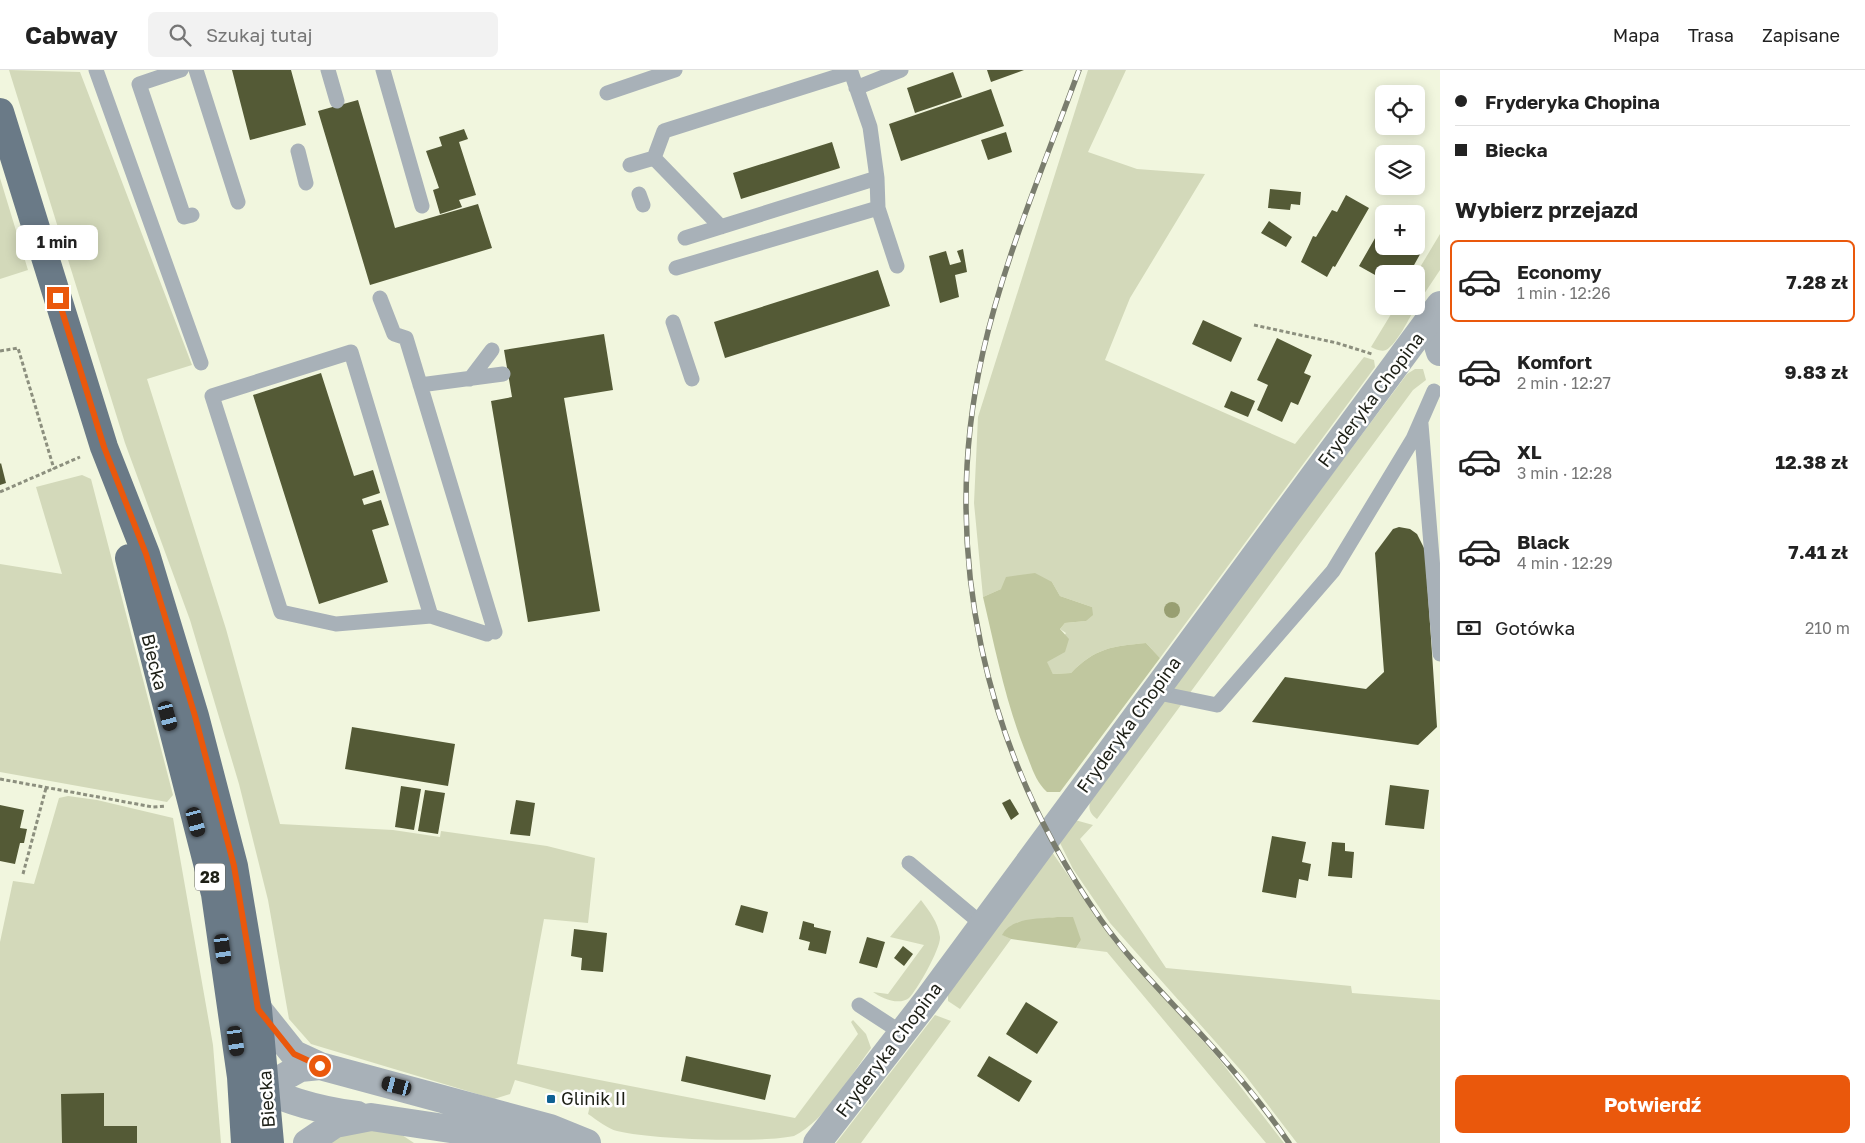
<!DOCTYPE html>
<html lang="pl">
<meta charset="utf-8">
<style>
body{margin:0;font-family:"Golos Text",sans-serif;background:#f2f2f2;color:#222;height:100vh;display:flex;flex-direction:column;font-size:19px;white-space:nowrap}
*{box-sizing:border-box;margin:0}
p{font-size:16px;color:#767676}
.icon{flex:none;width:28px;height:28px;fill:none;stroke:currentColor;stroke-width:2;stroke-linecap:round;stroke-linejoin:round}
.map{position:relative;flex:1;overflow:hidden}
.sheet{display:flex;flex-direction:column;background:#fff;width:425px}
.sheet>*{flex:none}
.hud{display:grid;align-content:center;height:110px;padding:0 15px;background:#fff}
.fabs{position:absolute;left:1375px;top:15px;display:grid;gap:10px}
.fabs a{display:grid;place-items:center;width:50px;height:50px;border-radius:8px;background:#fff;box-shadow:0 2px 12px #0003;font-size:25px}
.end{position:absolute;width:22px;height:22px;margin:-11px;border:6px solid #ea580c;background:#fff;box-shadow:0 0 0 2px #fff}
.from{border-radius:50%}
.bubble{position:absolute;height:35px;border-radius:8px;background:#fff;box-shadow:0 2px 12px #0003;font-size:16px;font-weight:700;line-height:35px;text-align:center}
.car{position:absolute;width:15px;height:30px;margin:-15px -8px;border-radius:6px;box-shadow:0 0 4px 1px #0007;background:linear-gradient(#222 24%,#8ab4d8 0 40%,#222 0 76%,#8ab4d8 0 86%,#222 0)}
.hud b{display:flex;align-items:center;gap:18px;height:48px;font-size:19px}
.hud b+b{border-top:1px solid #e0e0e0}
.hud i{width:12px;height:12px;background:#222}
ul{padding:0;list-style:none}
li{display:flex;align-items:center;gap:15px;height:82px;margin:0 10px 8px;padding:0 5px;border:2px solid transparent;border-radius:8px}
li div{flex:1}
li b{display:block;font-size:19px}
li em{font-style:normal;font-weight:700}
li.on{border-color:#ea580c}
li>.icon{width:45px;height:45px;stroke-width:1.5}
h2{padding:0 15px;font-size:22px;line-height:60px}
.pay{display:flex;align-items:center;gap:12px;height:55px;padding:0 15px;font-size:19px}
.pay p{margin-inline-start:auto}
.button{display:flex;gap:10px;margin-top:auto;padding:10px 15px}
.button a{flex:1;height:58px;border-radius:8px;background:#ea580c;color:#fff;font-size:20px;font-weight:700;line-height:58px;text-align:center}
header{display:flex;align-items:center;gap:30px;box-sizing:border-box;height:70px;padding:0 25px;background:#fff;border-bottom:1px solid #e0e0e0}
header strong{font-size:24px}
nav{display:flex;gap:28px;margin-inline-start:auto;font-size:18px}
.search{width:350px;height:45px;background:#f2f2f2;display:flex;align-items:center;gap:12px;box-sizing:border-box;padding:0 18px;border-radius:8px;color:#767676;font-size:19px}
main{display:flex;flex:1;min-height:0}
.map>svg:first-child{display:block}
.green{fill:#d3d9ba}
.forest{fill:#c0c79f}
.building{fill:#545a36}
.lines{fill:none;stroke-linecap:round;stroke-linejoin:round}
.path{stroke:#8c8f7e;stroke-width:3;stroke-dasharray:4 2.5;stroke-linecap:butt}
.service{stroke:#a8b1b8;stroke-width:15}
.minor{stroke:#a8b1b8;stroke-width:28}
.tertiary{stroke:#a8b1b8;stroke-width:28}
.primary{stroke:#6a7a87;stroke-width:28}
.rail-casing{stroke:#7a7d6e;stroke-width:5.5}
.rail{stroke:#fff;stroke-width:4;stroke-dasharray:11;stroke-linecap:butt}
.tree{fill:#989f72}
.route{stroke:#ea580c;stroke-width:6}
.poi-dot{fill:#0f6193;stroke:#fff;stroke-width:2}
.labels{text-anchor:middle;stroke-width:5;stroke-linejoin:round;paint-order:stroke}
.shield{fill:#fff;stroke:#61625c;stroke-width:1}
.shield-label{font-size:16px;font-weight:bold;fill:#1d1f16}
.street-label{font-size:18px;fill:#1d1f16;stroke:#fff}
.poi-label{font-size:18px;fill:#1d1f16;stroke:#fff;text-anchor:start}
</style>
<header>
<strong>Cabway</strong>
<div class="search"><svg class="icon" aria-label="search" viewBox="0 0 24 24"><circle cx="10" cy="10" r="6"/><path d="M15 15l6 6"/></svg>Szukaj tutaj</div>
<nav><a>Mapa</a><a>Trasa</a><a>Zapisane</a></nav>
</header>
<main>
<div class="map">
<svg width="1440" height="1073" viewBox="0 0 1440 1073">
<rect width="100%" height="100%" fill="#f1f6de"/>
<!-- green -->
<path class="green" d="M9,0L80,2L192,295L147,309L226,559L280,754L393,760L440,767L441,761L547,776L595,788L588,853L544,849L517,994L795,1048L858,964L851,952L853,950L866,964L871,978C850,1006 826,1050 794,1066C761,1073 655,1070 617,1061C608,1059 597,1050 588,1044L591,1031L515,1010L510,1024L494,1029L311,974L289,949L268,830L239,714L190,550L125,373Z
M1088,0H1126L1088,82L1137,99L1205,104L1130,228L1105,290L1295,374L1364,287L1374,290L1375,297L1160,588L1146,573C1113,576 1095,578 1071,603L1053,604L1046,592L1066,563L1060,559L1065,553L1086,551L1092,537L1060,526L1052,512L1001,519L983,527L974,433L978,347Z
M0,108L28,200L0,209Z
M1440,164V200L1416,236V204Z
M1396,236H1416C1410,247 1397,274 1386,280C1381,282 1375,279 1371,277Z
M1415,299H1423L1426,310L1413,320L1097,749C1088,742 1088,737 1092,726L1407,304Z
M82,405L91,409L173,725L167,732L0,702V494L62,504L36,417Z
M68,726L97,730L173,748L213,975L221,1073H0V872L13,811L34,814L59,728Z
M1075,750L1093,755L1080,769L1166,898L1351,916L1352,923L1440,930V1073H1297L1245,1005L1110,853L1073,799L1058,769Z
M1052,782L1114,872L1219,989L1284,1073H1266L1107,882L1076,878L1081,870L1057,847L1018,852L1003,865L1011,869L960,939L948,931V924Z
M921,830C930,842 938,852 940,867C941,878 917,920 909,928C899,936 881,928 873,922L888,924L924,875L890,867Z
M935,945L951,951L861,1073H836Z
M373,1058L402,1065L414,1073H326L342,1064Z"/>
<!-- forest -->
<path class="forest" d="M1035,503L1052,512L1060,526L1092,537L1093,545L1086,551L1065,553L1060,559L1069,569L1065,582L1047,592L1053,604L1071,603C1095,578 1113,576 1146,573L1160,588L1060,722H1047C1034,710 1031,694 1024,678C1005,629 995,578 983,527L1001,519L1006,507Z
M1057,847H1073L1081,870L1076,878L1011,869L1002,865C1012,847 1039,849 1057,847Z"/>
<!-- building -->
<path class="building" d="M232,0H291L306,55L250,70Z
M987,0H1024L991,12Z
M953,2L962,27L915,43L907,18Z
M991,19L1004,56L901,91L889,54Z
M358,30L395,158L478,134L492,178L370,215L318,41Z
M464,59L468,69L459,72L476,125L459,130L462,137L440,144L433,120L439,118L426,81L442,76L439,67Z
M1006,62L1012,82L988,90L981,70Z
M832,72L840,98L741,129L733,103Z
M1270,119L1301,122L1300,135L1291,134L1290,140L1268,138Z
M1346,125L1369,138L1335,197L1333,196L1327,207L1301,192L1313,166L1316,167L1332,140L1337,142Z
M1269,151L1292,167L1286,177L1261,163Z
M1382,156L1384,157V176L1416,175L1423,179L1409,204H1384V210L1359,196Z
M963,179L967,202L955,205L959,227L940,233L929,186L946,181L950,195L961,192L957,181Z
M878,200L890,236L725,288L714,252Z
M1203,250L1242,268L1231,292L1192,274Z
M604,264L613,320L564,328L600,541L528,552L491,331L512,327L504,280Z
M1277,268L1312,285L1304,303L1311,306L1298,335L1291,332L1282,352L1257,340L1268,315L1257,310Z
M321,303L354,406L373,400L380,423L362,429L364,435L381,430L389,455L372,460L388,512L319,534L253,325Z
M1231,321L1255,331L1248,347L1224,337Z
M1,393L6,413L0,415V394Z
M1399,457L1410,459L1417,464L1425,480L1437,657L1418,675L1252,652L1285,607L1366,619L1384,602L1375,483L1393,459Z
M352,657L455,674L448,716L345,699Z
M1390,715L1429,720L1424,759L1385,755Z
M401,716L421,719L414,760L395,757Z
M425,720L445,723L438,764L418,761Z
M1010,729L1019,744L1011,750L1002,733Z
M516,730L535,733L530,766L510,764Z
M0,735L24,740L20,758L27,759L24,773H20L15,794L0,791Z
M1272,766L1306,772L1302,792L1311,794L1308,811L1299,809L1296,828L1262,822Z
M1332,772L1345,773V781L1354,782L1352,808L1328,806Z
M741,835L768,842L763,863L735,855Z
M803,851L814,854V857L831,861L826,884L808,880L810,872L799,869Z
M574,859L607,863L603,902L581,900L582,888L571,886Z
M867,867L885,872L877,898L859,893Z
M903,876L913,884L904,896L894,888Z
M1026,932L1058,952L1037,984L1006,964Z
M686,986L771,1005L765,1030L681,1011Z
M989,986L1032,1011L1019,1032L977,1006Z
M104,1023V1056H137V1073H62L61,1024Z"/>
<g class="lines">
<!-- path -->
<path class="path" d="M1254,255L1337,273L1372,284
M0,281L18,278L54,399
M0,422L80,387
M0,709L153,737L166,736
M23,804L46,718"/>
<!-- service -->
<path class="service" d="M96,0L201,293
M181,0L139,14L184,147L192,145
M196,0L238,132
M328,0L337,31
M383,0L422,136
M856,18L901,0
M607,23L675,0
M298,81L306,113
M654,88L721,157
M630,95L654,88L664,61L851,2L870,57L877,108L878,138
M639,124L643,135
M685,168L877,108
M676,198L878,138L897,196
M380,228L394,264L406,268L495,562
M673,252L692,309
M470,309L492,280
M420,315L503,304
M1421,354L1440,584
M431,546L336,554L281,542L212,326L351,282L431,546L487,564
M1154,622L1217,635L1333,501L1413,369L1434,321
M909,793L983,855
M859,935L902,963"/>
<!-- minor -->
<path class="minor" d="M1430,250L1440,282"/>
<!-- tertiary -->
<path class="tertiary" d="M258,939L294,984L320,996L550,1058L587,1073
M246,1010C281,1030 318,1040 357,1045
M258,1033L284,1007L300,998L320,996
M307,1073L335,1054L371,1047L544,1073
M817,1073L926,932L1440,235"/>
<!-- primary -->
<path class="primary" d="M0,42L104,377L146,484L195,646L234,796L258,939L270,1073
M129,488L215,824L241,1007L245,1073"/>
<!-- rail casing -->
<g class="rail-casing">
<path id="rail" d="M1079,0C1045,93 1005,186 983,282C938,481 985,684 1101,850C1125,884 1154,914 1183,945C1221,985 1258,1027 1289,1073"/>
</g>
<!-- rail -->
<use href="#rail" class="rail"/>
</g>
<!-- trees -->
<circle class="tree" cx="1172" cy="540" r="8"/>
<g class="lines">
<!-- route -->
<path class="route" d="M58,228L104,377L146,484L195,646L234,796L258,939L294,984L320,996"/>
</g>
<!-- markers -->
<rect class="poi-dot" x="546" y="1024" width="10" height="10" rx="2.5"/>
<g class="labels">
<!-- shield labels -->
<rect class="shield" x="195" y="793.5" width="30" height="27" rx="4"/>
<g class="shield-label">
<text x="210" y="813">28</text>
</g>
<!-- street labels -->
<g class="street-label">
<text transform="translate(1371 330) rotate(-53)" y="6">Fryderyka Chopina</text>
<text transform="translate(154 592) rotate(76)" y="6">Biecka</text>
<text transform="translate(1129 655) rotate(-54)" y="6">Fryderyka Chopina</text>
<text transform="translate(889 980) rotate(-53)" y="6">Fryderyka Chopina</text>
<text transform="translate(267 1029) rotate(-94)" y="6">Biecka</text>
</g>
<!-- poi labels -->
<g class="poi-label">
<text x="561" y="1035">Glinik II</text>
</g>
</g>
</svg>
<div class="fabs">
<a><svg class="icon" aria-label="locate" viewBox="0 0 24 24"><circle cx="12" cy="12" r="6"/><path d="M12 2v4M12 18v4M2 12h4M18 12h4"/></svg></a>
<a><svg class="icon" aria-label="layers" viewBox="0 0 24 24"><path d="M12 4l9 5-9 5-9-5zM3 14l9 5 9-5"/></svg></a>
<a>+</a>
<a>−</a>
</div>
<i class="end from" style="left:320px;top:996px"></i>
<i class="end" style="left:58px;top:228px"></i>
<div class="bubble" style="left:16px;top:155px;width:82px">1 min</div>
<i class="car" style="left:168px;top:646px;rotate:165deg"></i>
<i class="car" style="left:196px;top:752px;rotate:165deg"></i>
<i class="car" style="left:223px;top:879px;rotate:172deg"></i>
<i class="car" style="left:236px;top:971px;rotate:172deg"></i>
<i class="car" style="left:397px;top:1016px;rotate:285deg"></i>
</div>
<section class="sheet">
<div class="hud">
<b><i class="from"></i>Fryderyka Chopina</b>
<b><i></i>Biecka</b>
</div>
<h2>Wybierz przejazd</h2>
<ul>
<li class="on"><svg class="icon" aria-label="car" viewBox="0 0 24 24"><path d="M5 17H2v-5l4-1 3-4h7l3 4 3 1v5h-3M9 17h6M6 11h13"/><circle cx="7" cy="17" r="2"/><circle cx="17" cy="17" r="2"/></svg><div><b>Economy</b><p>1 min · 12:26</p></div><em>7.28 zł</em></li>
<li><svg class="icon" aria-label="car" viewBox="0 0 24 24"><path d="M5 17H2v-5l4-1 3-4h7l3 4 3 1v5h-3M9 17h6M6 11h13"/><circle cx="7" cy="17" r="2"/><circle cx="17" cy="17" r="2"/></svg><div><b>Komfort</b><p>2 min · 12:27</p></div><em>9.83 zł</em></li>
<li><svg class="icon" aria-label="car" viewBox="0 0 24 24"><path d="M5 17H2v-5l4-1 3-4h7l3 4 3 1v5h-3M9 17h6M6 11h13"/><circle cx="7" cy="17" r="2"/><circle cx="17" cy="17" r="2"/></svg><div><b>XL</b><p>3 min · 12:28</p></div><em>12.38 zł</em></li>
<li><svg class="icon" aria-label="car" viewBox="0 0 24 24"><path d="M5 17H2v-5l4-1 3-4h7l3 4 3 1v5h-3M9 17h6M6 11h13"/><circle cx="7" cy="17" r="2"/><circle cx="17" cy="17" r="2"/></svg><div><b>Black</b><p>4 min · 12:29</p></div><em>7.41 zł</em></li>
</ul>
<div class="pay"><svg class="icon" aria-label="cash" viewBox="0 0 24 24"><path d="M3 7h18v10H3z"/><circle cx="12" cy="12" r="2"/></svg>Gotówka<p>210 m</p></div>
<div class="button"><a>Potwierdź</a></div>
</section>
</main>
